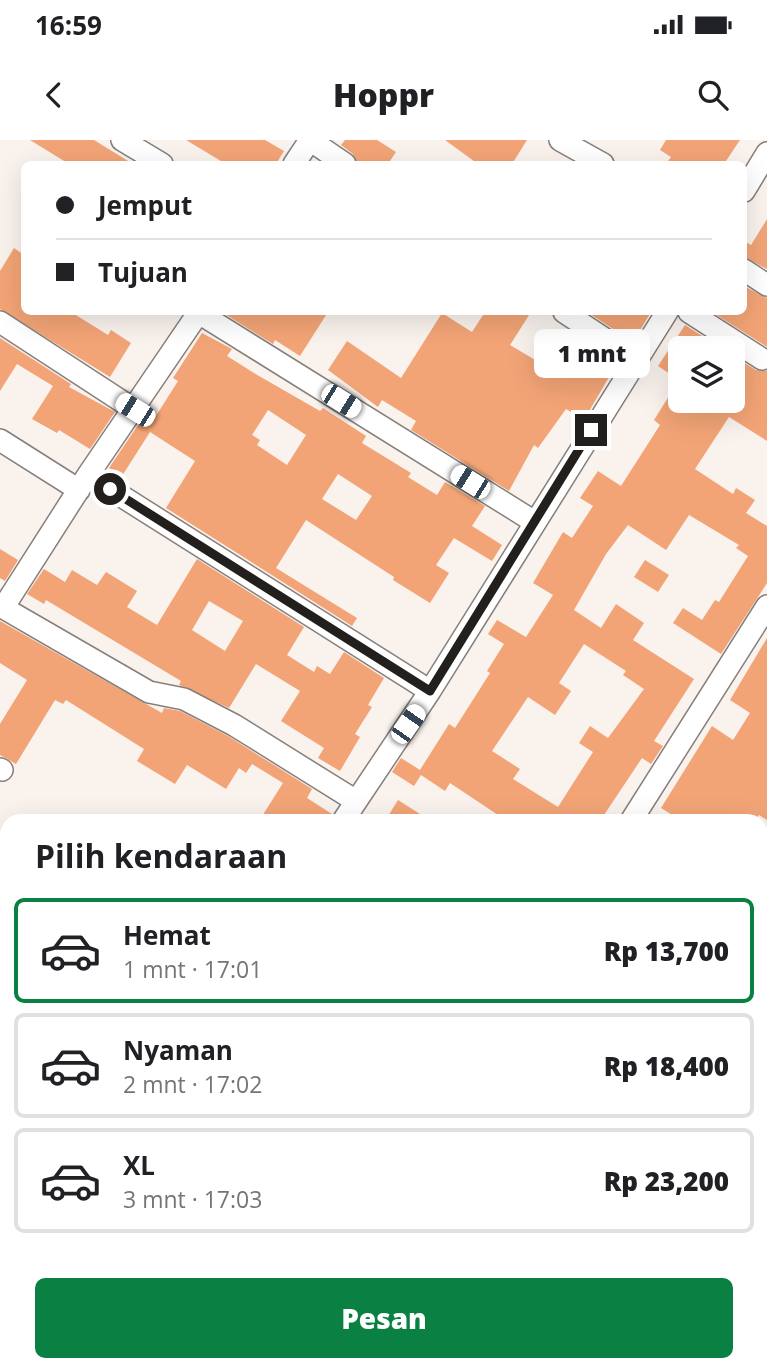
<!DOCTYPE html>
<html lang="id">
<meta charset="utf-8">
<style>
body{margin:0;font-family:"Open Sans",sans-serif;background:#f2f2f2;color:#202124;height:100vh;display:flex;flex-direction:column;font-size:26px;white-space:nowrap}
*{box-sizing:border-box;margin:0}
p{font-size:23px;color:#757577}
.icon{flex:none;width:38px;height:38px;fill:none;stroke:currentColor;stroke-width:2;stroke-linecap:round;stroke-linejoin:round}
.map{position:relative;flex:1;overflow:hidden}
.details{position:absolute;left:0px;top:674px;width:768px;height:558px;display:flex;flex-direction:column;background:#fff;border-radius:21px 21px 0 0;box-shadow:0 7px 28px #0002}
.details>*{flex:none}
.banner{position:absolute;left:21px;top:21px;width:726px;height:154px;border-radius:10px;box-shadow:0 7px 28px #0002;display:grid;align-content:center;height:154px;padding:0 35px;background:#fff}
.fabs{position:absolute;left:668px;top:196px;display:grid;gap:14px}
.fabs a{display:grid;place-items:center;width:77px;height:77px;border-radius:10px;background:#fff;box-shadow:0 7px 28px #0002;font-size:35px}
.end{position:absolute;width:32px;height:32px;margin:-16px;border:9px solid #221f1d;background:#fff;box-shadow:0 0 0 4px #fff}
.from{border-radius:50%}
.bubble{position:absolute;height:49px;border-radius:10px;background:#fff;box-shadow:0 7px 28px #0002;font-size:23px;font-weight:800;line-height:49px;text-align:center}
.car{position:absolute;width:21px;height:42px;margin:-21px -10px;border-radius:9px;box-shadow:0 0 5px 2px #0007;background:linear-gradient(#fff 24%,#345 0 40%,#fff 0 76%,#345 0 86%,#fff 0)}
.banner b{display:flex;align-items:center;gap:24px;height:66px;font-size:26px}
.banner b+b{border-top:2px solid #e0e0e0}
.banner i{width:18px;height:18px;background:#202124}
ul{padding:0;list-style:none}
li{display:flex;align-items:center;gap:21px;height:105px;margin:0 14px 10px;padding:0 21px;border:4px solid #e0e0e0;border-radius:10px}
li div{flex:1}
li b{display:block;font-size:26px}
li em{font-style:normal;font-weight:800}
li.active{border-color:#0b8043}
li>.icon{width:63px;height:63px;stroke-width:1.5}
h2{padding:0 35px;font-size:32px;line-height:84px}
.action{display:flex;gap:14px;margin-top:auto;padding:14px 35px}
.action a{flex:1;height:80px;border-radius:10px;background:#0b8043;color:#fff;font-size:28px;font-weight:800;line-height:80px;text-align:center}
.status{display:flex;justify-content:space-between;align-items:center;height:49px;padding:0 35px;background:#fff;direction:ltr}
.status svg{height:19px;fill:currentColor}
header{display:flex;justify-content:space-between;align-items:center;height:91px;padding:0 35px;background:#fff;font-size:32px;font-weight:800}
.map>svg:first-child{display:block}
.building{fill:#f2a476;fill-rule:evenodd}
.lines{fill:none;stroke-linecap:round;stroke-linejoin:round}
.minor-casing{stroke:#867f7b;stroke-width:24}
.major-casing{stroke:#d3d2d2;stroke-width:30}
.minor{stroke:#fff;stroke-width:21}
.major{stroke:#fdcfb4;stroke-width:26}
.route{stroke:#221f1d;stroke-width:9}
</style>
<div class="status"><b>16:59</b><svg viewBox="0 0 49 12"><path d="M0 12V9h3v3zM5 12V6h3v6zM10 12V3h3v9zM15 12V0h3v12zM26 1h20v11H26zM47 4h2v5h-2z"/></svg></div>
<header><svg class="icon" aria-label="back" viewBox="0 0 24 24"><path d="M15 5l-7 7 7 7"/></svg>Hoppr<svg class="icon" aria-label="search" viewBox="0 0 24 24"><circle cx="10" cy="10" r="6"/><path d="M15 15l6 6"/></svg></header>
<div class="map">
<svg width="767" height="1231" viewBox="0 0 767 1231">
<rect width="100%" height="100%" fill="#f9f2ed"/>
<!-- building -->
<path class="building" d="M30,0H94L133,24H69Z
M186,0H265L284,11L276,24H226Z
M345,0H377L396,12L388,24H358L353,14L341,5Z
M445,0H527L512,24H478Z
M666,0H740L724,24H666L671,17L660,10Z
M767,79V129L744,117V101L751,105Z
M14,108L24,115V172H71L108,195L111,190L131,203L110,237L0,169V131Z
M744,146L767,158V207L712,172H744Z
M226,172H328L300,216L275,200L273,204L225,174Z
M485,172H531L510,205L547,227L570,192L611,219L602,233L609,237L584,280L566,269L538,308L534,305L509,351L411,290L416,281L382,260L378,267L328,230L347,201L401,238L442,173L472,192Z
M587,172H651L633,202Z
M685,185L721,208H681V261H733V216L756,230L767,231V301L729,277L695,329L733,354L736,348L755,360L746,373L767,386V443L721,514L673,483L683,468L702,480L715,460L719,462L748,416L736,408L739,405L689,375L666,410L628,385L606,414L574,470L601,488L616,464L644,483L633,500L694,539L654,601L663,606L651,624L642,618L600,681H507L450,643L445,651L421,635L414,646L392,632L401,618L420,630L449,584L455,588L490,533L487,531L504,504L488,494L497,480L526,497L553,455L533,443L563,392L572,398L593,366L580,358L598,331L621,346L660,285L654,280L679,240L658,226ZM584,504L626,531L623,535L644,549L608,598L590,586L579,603L593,612L558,667L513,639L520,629L492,611L528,557L555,575L571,551L559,543Z
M202,193L232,209L227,216L259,236L320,271L323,268L366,296L362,303L411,333L408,337L437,355L445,342L485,366L472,386L502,405L492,421L454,398L436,425L449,433L430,463L393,440L394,437L306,380L276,428L357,478L352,486L166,368L195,321L150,292L122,336L109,328L140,282L147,275L154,279L178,241L173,238ZM268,270L306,295L287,325L257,305L260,300L252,295ZM338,334L372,356L356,380L322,359Z
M0,198L71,244L69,247L115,272L90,309L59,290L57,293L32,279L53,246L17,224L0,251Z
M0,409L18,420L5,441L0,438Z
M197,419L304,487L287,515L314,532L317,526L330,534L344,512L384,538L368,565L372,567L355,594L360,597L340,631L318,618L324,608L281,581L300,551L256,524L229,568L179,545L181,541L46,460L44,464L27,454L44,429L65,442L72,430L97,445L106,432L137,451L127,467L157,485ZM209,461L243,481L225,511L192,490Z
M645,420L669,435L658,452L634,437Z
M0,481L162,573L164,568L180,571L228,596L312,649L307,658L332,674L330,681H259L283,643L252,624L246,633L239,628L226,649L187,625L175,644L137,621L144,609L66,560L63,564L55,560L16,624L0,615V584L27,540L0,523Z
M767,498V680L759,675L755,681H682L661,668L712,586L733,600L750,573L730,560Z
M398,660L431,681H385Z"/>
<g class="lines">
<!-- minor casing -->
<g class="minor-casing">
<path id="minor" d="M122,0L162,24
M310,0L345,24
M560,0L603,24
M294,24L310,0
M744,51L767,13
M744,130L767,145
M564,172L635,219
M689,172L762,219
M199,173L533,381
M0,182L135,270
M0,300L79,350
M88,335L430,551
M0,466L149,552L184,559L234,585L356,661
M3,468L88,335L199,172
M0,629L2,630
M343,681L430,551L667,172
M631,681L767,466
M24,1231L28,1225
M251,1231L255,1225
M419,1231L423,1225
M566,1231L570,1225"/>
</g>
<!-- major casing -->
<g class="major-casing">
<path id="major" d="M0,1095L7,1099
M187,1225L196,1231"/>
</g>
<!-- minor -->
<use href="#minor" class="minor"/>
<!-- major -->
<use href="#major" class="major"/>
</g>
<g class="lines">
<!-- route -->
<path class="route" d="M110,349L430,551L591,290"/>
</g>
</svg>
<div class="fabs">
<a><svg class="icon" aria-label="layers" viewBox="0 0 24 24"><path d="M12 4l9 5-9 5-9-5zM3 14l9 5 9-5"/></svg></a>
</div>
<i class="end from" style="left:110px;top:349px"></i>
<i class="end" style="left:591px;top:290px"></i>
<div class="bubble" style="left:534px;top:189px;width:116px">1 mnt</div>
<i class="car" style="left:341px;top:261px;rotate:122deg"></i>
<i class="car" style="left:135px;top:270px;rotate:302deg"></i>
<i class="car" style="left:470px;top:342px;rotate:302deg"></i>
<i class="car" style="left:408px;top:584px;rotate:35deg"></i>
<div class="banner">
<b><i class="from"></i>Jemput</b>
<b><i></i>Tujuan</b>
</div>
<section class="details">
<h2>Pilih kendaraan</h2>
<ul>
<li class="active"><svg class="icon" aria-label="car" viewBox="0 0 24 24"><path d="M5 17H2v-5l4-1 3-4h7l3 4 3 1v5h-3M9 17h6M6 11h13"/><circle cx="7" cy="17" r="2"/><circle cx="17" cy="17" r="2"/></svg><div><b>Hemat</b><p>1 mnt · 17:01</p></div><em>Rp 13,700</em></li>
<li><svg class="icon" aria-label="car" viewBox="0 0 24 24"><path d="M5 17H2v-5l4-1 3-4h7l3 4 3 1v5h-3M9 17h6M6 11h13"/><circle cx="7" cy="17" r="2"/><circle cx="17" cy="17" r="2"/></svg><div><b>Nyaman</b><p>2 mnt · 17:02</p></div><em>Rp 18,400</em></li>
<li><svg class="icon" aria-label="car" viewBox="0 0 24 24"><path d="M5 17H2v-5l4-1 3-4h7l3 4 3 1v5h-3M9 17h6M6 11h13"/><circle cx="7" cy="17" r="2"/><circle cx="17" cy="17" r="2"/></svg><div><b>XL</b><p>3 mnt · 17:03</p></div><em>Rp 23,200</em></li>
</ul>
<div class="action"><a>Pesan</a></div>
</section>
</div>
